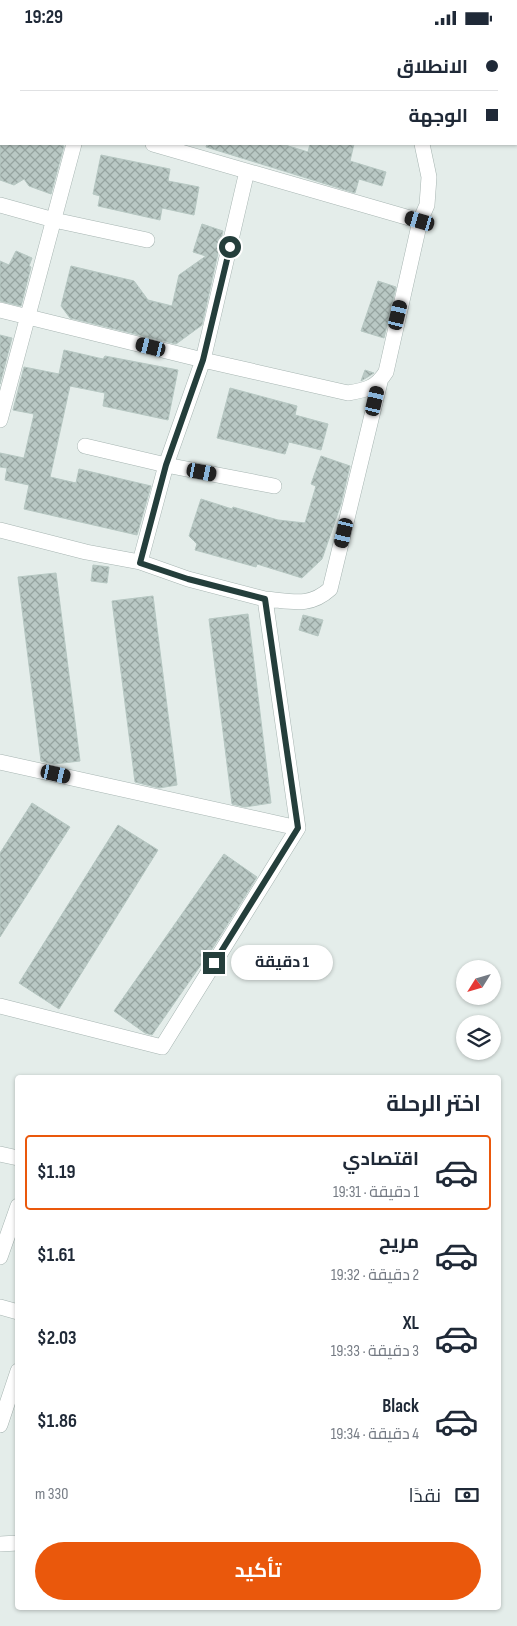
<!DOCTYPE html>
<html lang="ar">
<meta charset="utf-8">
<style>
body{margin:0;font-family:"Sofia Sans Condensed",Cairo,sans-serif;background:#f2f2f3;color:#1f2937;direction:rtl;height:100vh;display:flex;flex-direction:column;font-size:19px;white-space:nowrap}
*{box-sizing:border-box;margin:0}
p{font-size:16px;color:#747a83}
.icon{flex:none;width:28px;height:28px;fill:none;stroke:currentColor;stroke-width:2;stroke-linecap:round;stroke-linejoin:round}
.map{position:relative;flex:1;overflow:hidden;direction:ltr}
.details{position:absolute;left:15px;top:1040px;width:486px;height:535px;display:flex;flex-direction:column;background:#fff;border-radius:5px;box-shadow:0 1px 4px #0004;direction:rtl}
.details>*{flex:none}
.top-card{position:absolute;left:0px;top:0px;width:518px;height:110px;box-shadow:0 1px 4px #0004;direction:rtl;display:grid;align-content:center;height:110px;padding:0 20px;background:#fff}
.needle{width:32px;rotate:233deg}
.controls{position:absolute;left:456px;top:925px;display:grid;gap:10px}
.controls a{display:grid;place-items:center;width:45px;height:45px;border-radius:50%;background:#fff;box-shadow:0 1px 4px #0004;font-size:25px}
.end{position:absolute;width:22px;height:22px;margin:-11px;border:6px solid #243e3b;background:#fff;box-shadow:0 0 0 2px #fff}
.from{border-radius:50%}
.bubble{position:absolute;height:35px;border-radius:18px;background:#fff;box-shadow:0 1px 4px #0004;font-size:16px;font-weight:700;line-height:35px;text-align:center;direction:rtl}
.car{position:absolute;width:15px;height:30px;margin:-15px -8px;border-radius:6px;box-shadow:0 0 4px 1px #0007;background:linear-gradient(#222 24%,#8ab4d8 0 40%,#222 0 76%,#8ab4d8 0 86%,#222 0)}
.top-card b{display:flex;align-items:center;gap:18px;height:48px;font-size:19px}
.top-card b+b{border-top:1px solid #e0e1e3}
.top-card i{width:12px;height:12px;background:#1f2937}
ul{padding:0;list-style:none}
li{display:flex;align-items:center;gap:15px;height:75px;margin:0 10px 8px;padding:0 10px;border:2px solid transparent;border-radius:5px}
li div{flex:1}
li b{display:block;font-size:19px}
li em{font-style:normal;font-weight:700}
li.selected{border-color:#ea580c}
li>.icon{width:45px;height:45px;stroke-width:1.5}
h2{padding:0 20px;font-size:22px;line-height:60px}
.pay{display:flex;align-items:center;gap:12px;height:55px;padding:0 20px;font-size:19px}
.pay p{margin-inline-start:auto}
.button{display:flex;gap:10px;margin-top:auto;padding:10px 20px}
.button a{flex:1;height:58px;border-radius:30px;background:#ea580c;color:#fff;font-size:20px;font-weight:700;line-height:58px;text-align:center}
.status{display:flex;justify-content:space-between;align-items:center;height:35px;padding:0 25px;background:#fff;direction:ltr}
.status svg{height:14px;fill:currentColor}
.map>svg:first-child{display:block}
.building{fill:url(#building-cross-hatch);stroke:#b6c7c2}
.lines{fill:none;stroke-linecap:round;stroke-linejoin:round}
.minor-casing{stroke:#a7b5b2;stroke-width:16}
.minor{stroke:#fff;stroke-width:15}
.route{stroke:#243e3b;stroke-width:6}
</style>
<div class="status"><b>19:29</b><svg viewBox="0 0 49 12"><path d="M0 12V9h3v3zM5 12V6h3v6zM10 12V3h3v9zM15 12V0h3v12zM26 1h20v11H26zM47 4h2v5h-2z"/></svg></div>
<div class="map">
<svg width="517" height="1591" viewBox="0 0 517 1591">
<defs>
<pattern id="building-cross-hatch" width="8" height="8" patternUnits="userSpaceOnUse" patternTransform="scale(1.25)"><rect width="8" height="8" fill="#b9c8c4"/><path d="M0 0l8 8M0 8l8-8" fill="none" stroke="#96a4a0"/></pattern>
</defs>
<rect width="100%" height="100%" fill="#e4edea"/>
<!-- building -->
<path class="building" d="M0,109H57L64,111L51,159L29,151L24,144L14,150L0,145Z
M207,109H282L308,117L310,109H354L350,126L386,137L382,151L359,144L355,158L206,112Z
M101,120L170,134L168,146L199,152L194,180L162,173L160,185L98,171L100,161L93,159Z
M202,189L223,196L202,290L176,309L70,283L61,271L71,231L134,246L148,265L172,271L179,240L206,221L193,217Z
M16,216L32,223L29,231L31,232L21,271L0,266V226L9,230Z
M378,246L396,252L384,303L361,296Z
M0,300L12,303L0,349Z
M64,315L103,324L105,321L178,335L168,385L103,371L105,358L70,351L50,442L76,448L79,434L151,451L137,500L24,474L29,450L5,445L7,433L0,432V418L24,423L34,379L13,375L24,332L59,339Z
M365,335L374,338L361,346Z
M230,353L297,371L295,380L328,389L321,415L289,407L285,419L217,403Z
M321,421L350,431L341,469L322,524L302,543L257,529L256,532L195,515L197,509L189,501L201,464L232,474L233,472L278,485L305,488L316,451L311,449Z
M93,530L109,532L107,548L91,546Z
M56,538L80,726L54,729L41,726L18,542Z
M153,561L177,750L159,753L135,747L112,566Z
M248,579L271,768L245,772L232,769L209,584Z
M303,580L323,585L318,601L299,595Z
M32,768L70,792L0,902V818Z
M118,790L158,815L59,974L19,948Z
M224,819L257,842L212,914L152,1000L145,998L114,976Z"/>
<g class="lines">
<!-- minor casing -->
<g class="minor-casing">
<path id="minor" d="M0,0L3,1
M363,0L364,1
M0,70H1
M153,109L420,186
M0,170L54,185L147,205
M0,275L203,325L348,358C366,355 376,353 386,337L420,186L427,170L429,142L422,109
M0,385L74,109
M85,411L166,430L274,451
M0,495L86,517L140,527L188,544L265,564L298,793L0,727
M140,527L166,430L203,325L247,136
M265,564C291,566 309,573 330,554L380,347
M0,971L162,1012L298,793
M0,1119L18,1123
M0,1222L18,1171
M0,1272L18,1277
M0,1390L18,1336
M0,1509L18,1508"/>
</g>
<!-- minor -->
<use href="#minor" class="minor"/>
</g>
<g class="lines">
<!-- route -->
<path class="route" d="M214,928L298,793L265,564L188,544L140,528L166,430L203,325L230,212"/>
</g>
</svg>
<div class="controls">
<a><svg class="needle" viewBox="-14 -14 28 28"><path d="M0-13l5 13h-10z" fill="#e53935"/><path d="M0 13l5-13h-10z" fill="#747a83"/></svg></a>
<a><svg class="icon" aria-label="layers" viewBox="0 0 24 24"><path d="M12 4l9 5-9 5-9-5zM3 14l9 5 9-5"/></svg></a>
</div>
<i class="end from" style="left:230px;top:212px"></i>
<i class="end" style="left:214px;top:928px"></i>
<div class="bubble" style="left:231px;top:910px;width:102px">1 دقيقة</div>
<i class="car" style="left:420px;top:186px;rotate:286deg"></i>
<i class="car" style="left:398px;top:280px;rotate:13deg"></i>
<i class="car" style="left:151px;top:312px;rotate:284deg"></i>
<i class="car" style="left:375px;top:366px;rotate:13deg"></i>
<i class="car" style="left:202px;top:437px;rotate:101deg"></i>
<i class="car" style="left:344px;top:498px;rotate:193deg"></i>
<i class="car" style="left:56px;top:739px;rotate:103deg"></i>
<div class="top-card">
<b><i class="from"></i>الانطلاق</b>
<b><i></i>الوجهة</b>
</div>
<section class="details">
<h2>اختر الرحلة</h2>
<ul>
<li class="selected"><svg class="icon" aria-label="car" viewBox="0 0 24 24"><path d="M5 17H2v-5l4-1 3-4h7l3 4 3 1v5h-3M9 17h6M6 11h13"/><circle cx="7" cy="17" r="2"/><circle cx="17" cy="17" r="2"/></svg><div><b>اقتصادي</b><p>1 دقيقة · 19:31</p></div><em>$1.19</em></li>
<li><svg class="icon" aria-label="car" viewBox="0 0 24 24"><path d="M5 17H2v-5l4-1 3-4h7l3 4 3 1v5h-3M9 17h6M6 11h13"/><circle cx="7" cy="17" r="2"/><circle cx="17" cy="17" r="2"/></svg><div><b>مريح</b><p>2 دقيقة · 19:32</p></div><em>$1.61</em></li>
<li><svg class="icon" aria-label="car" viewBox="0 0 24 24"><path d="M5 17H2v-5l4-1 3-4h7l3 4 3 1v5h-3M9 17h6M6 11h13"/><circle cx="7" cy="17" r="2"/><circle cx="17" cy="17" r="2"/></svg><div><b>XL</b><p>3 دقيقة · 19:33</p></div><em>$2.03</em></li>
<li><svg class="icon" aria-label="car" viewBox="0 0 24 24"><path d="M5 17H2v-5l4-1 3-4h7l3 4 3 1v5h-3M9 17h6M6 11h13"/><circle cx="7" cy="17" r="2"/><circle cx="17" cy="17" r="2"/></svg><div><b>Black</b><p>4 دقيقة · 19:34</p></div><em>$1.86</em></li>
</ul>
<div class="pay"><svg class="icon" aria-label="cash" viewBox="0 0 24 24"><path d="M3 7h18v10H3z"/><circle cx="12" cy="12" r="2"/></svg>نقدًا<p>330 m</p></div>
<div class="button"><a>تأكيد</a></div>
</section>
</div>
